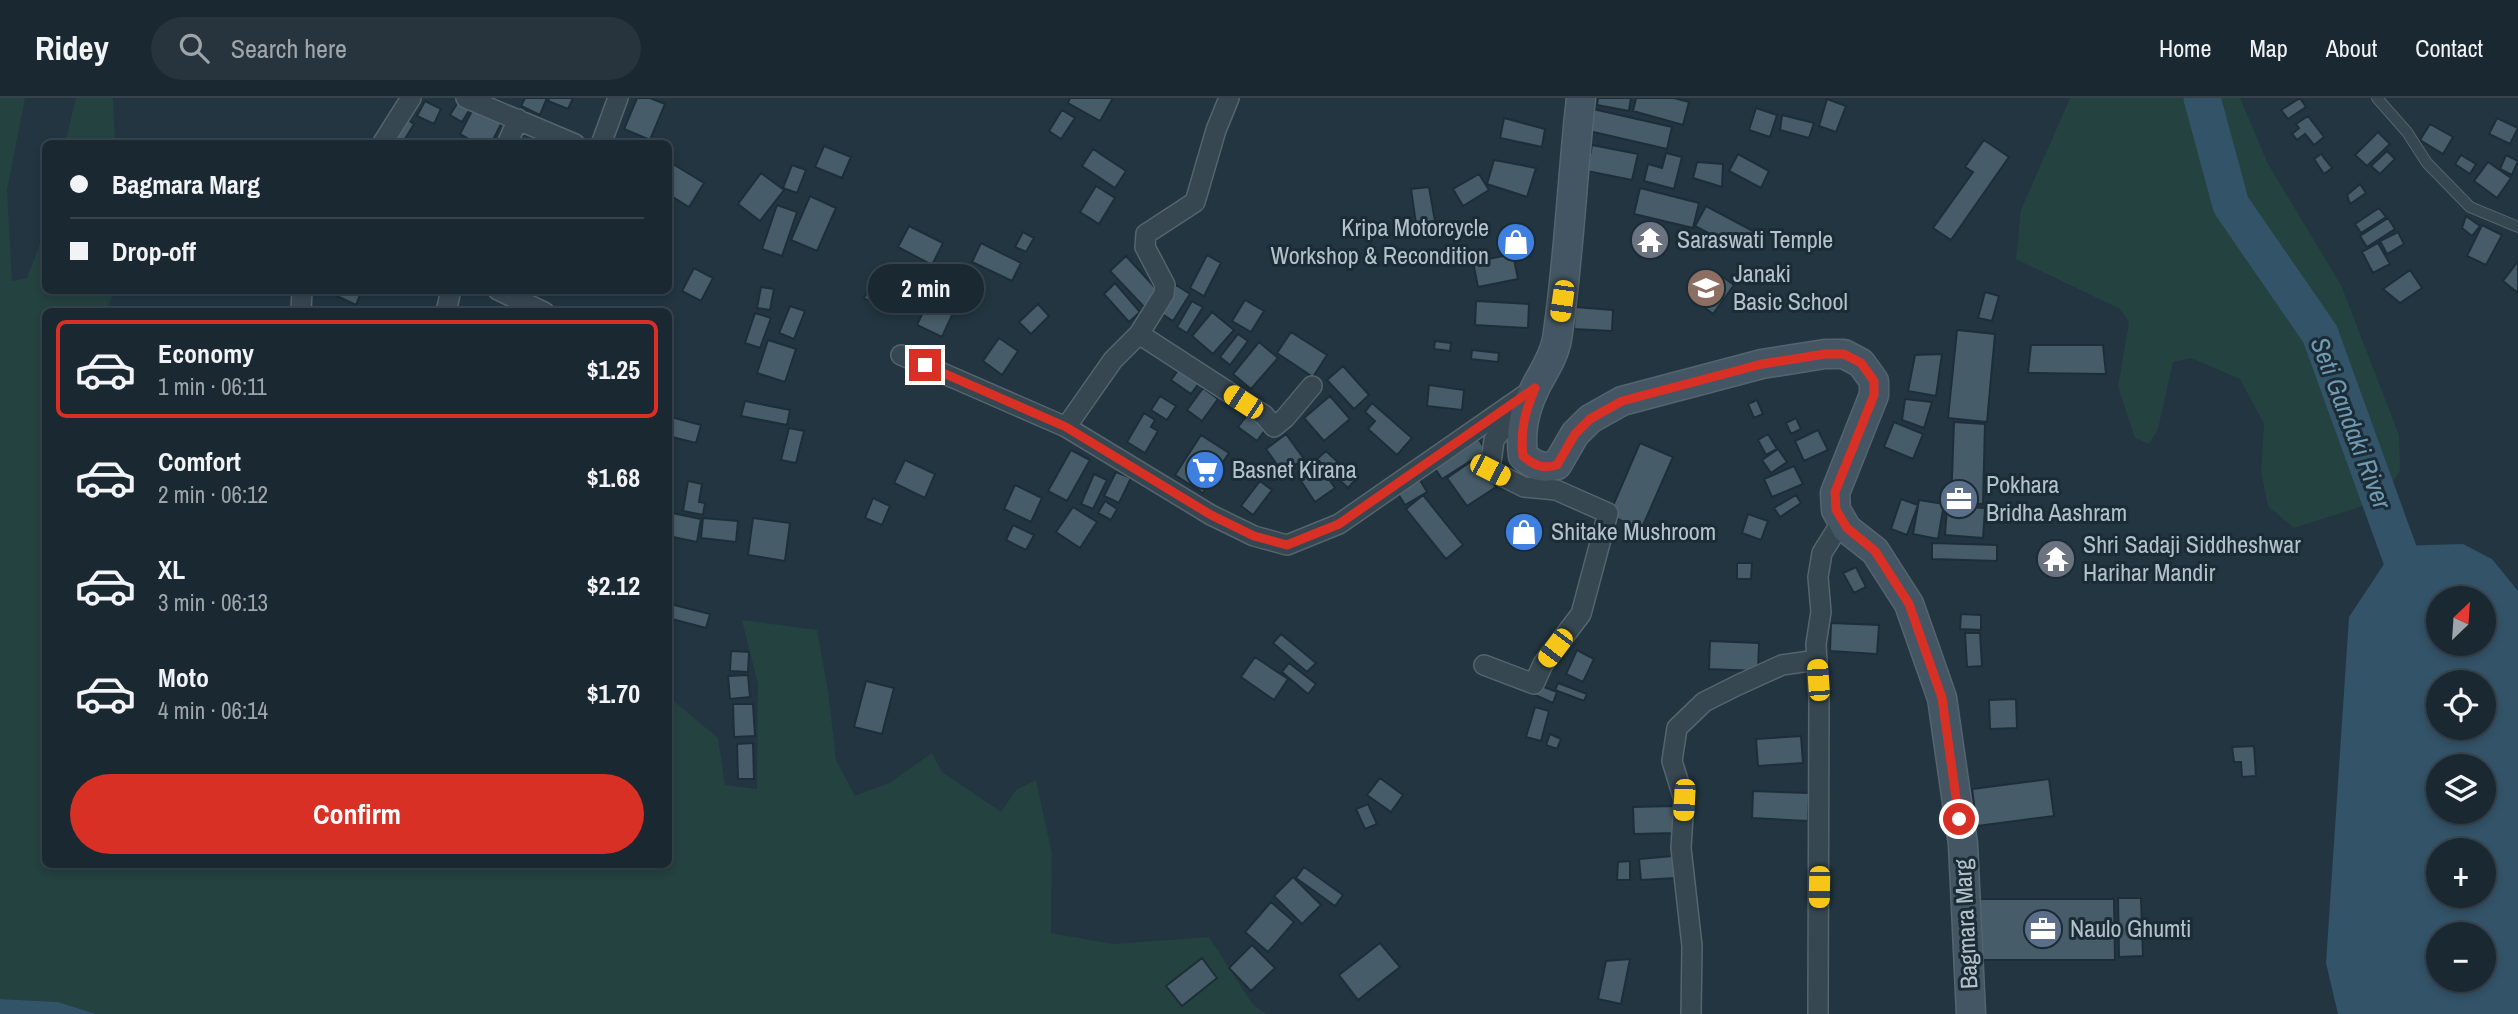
<!DOCTYPE html>
<meta charset="utf-8">
<style>
body{margin:0;font-family:"Archivo Narrow",sans-serif;background:#27343d;color:#f1f3f6;height:100vh;display:flex;flex-direction:column;font-size:26px;white-space:nowrap}
*{box-sizing:border-box;margin:0}
p{font-size:23px;color:#9fa6ab}
.icon{flex:none;width:38px;height:38px;fill:none;stroke:currentColor;stroke-width:2;stroke-linecap:round;stroke-linejoin:round}
.map{position:relative;flex:1;overflow:hidden}
.panel{position:absolute;left:42px;top:210px;width:630px;height:560px;display:flex;flex-direction:column;background:#1a2831;border-radius:10px;box-shadow:0 4px 10px #0003,0 0 0 2px #38444d}
.panel>*{flex:none}
.guide{position:absolute;left:42px;top:42px;width:630px;height:154px;border-radius:10px;box-shadow:0 4px 10px #0003,0 0 0 2px #38444d;display:grid;align-content:center;height:154px;padding:0 28px;background:#1a2831}
.needle{width:46px;rotate:25deg}
.tools{position:absolute;left:2426px;top:488px;display:grid;gap:14px}
.tools a{display:grid;place-items:center;width:70px;height:70px;border-radius:50%;background:#1a2831;box-shadow:0 4px 10px #0003,0 0 0 2px #38444d;font-size:35px}
.end{position:absolute;width:32px;height:32px;margin:-16px;border:9px solid #d93025;background:#fff;box-shadow:0 0 0 4px #fff}
.from{border-radius:50%}
.bubble{position:absolute;height:49px;border-radius:24px;background:#1a2831;box-shadow:0 4px 10px #0003,0 0 0 2px #38444d;font-size:23px;font-weight:700;line-height:49px;text-align:center}
.car{position:absolute;width:21px;height:42px;margin:-21px -10px;border-radius:9px;box-shadow:0 0 5px 2px #0007;background:linear-gradient(#f5c518 24%,#345 0 40%,#f5c518 0 76%,#345 0 86%,#f5c518 0)}
.guide b{display:flex;align-items:center;gap:24px;height:66px;font-size:26px}
.guide b+b{border-top:2px solid #38444d}
.guide i{width:18px;height:18px;background:#f1f3f6}
ul{padding:12px 0 0;list-style:none}
li{display:flex;align-items:center;gap:21px;height:98px;margin:0 14px 10px;padding:0 14px;border:4px solid transparent;border-radius:10px}
li div{flex:1}
li b{display:block;font-size:26px}
li em{font-style:normal;font-weight:700}
li.current{border-color:#d93025}
li>.icon{width:63px;height:63px;stroke-width:1.5}
.primary-button{display:flex;gap:14px;margin-top:auto;padding:14px 28px}
.primary-button a{flex:1;height:80px;border-radius:42px;background:#d93025;color:#fff;font-size:28px;font-weight:700;line-height:80px;text-align:center}
header{display:flex;align-items:center;gap:42px;box-sizing:border-box;height:98px;padding:0 35px;background:#1a2831;border-bottom:2px solid #38444d}
header strong{font-size:33px}
nav{display:flex;gap:38px;margin-inline-start:auto;font-size:24px}
.search{width:490px;height:63px;background:#27343d;display:flex;align-items:center;gap:18px;box-sizing:border-box;padding:0 24px;border-radius:38px;color:#9fa6ab;font-size:26px}
.map>svg:first-child{display:block}
.green{fill:#244240}
.water{fill:#335368;fill-rule:evenodd}
.lines{fill:none;stroke-linecap:round;stroke-linejoin:round}
.river{stroke:#335368;stroke-width:37}
.building{fill:#465c68;stroke:#1e2e38;stroke-width:2}
.lane-casing{stroke:#55646e;stroke-width:12}
.street-casing{stroke:#55646e;stroke-width:22}
.secondary-casing{stroke:#55646e;stroke-width:31}
.lane{stroke:#374751;stroke-width:10}
.street{stroke:#374751;stroke-width:19}
.secondary{stroke:#445664;stroke-width:28}
.route{stroke:#d93025;stroke-width:9}
.labels{text-anchor:middle;stroke-width:6;stroke-linejoin:round;paint-order:stroke}
.poi-label{font-size:24px;fill:#b3c1cb;stroke:#1c2c36;text-anchor:start}
.street-label{font-size:24px;fill:#b3c1cb;stroke:#1c2c36}
.water-label{font-size:26px;font-style:italic;fill:#7099b2;stroke:#1c2c36}
</style>
<header>
<strong>Ridey</strong>
<div class="search"><svg class="icon" aria-label="search" viewBox="0 0 24 24"><circle cx="10" cy="10" r="6"/><path d="M15 15l6 6"/></svg>Search here</div>
<nav><a>Home</a><a>Map</a><a>About</a><a>Contact</a></nav>
</header>
<div class="map">
<svg width="2518" height="916" viewBox="0 0 2518 916">
<rect width="100%" height="100%" fill="#223541"/>
<!-- green -->
<path class="green" d="M0,0H25L7,92L12,183L27,180L45,132L46,192L114,193L106,213L46,214V766H668L669,599L718,640L725,687L757,691L758,586L742,522L817,532L828,592L836,662L855,698L891,684L932,655L942,674L1001,714L1016,692L1036,682L1052,756L1051,835L1113,846L1209,839L1253,907L1267,916H96L58,904L0,901Z
M76,0H113L115,45H65Z
M2070,0H2240L2268,66L2341,187L2399,337L2400,373L2381,402L2294,430L2268,408L2261,374L2264,326L2240,281L2191,260L2173,264L2158,331L2149,346L2135,340L2118,289L2129,224L2120,211L2016,161L2021,112Z"/>
<!-- water -->
<path class="water" d="M2463,446L2492,461L2518,493V916H2338L2326,865L2349,519L2396,448ZM2438,500H2483V546H2438ZM2438,584H2483V630H2438ZM2438,668H2483V714H2438ZM2438,752H2483V798H2438ZM2438,836H2483V882H2438Z
M0,901L58,904L96,916H0Z"/>
<g class="lines">
<!-- river -->
<path class="river" d="M2202,0L2231,107L2320,236L2446,584"/>
</g>
<!-- building -->
<path class="building" d="M525,0H547L540,17L521,8Z
M549,0H573L568,11L548,3Z
M637,0H650L665,6L650,42L624,31Z
M1070,0H1113L1100,23L1068,5Z
M1598,0H1631L1629,13L1597,7Z
M1636,0H1674L1689,4L1683,27L1633,13Z
M2300,0L2306,9L2288,21L2281,12Z
M1827,1L1846,8L1836,34L1819,28Z
M425,3L441,11L434,26L417,18Z
M458,4L470,11L462,24L450,17Z
M474,9L502,24L491,46H478L460,36Z
M1756,10L1777,17L1770,39L1749,32Z
M1593,11L1672,29L1667,51L1589,33Z
M1062,12L1075,20L1061,41L1049,33Z
M1782,17L1814,25L1809,40L1780,32Z
M2308,18L2324,39L2314,47L2305,36L2297,42L2292,36L2299,30L2296,26Z
M405,20L414,26L402,46H399L391,41Z
M1504,20L1545,31L1542,49L1500,40Z
M2497,20L2518,30L2510,46L2489,36Z
M2430,26L2453,39L2443,56L2420,42Z
M2378,34L2390,46L2367,68L2355,57Z
M1984,42L2009,59L1951,142L1933,130L1973,74L1965,69Z
M1592,47L1638,56L1632,82L1587,73Z
M824,48L851,59L842,80L815,69Z
M1093,51L1126,73L1115,90L1082,68Z
M2387,53L2395,61L2380,76L2371,68Z
M1666,55L1682,59L1674,91L1644,83L1648,66L1662,70Z
M1738,56L1769,73L1761,90L1729,73Z
M2321,56L2332,70L2324,76L2314,61Z
M2461,57L2476,66L2470,76L2455,66Z
M2506,57L2518,63L2512,77L2500,71Z
M1494,62L1536,70L1527,99L1487,86Z
M668,63L704,85L689,109L668,96Z
M1697,64L1723,66L1722,89L1693,80Z
M2488,64L2511,80L2497,100L2474,83Z
M792,67L806,72L797,95L783,90Z
M761,75L784,92L760,123L738,106Z
M1479,76L1489,92L1463,108L1453,91Z
M2360,86L2366,95L2350,106L2347,97Z
M1096,88L1115,100L1099,126L1080,114Z
M1429,89L1435,123L1416,126L1411,91Z
M1640,90L1699,105L1693,130L1634,116Z
M810,98L836,110L817,153L791,142Z
M777,107L797,114L782,158L762,151Z
M1706,108L1753,133L1742,153L1695,128Z
M2379,110L2386,119L2361,135L2355,126Z
M2466,118L2480,128L2472,138L2462,130Z
M2388,120L2395,131L2367,149L2360,138Z
M2482,127L2502,137L2486,167L2467,158Z
M909,128L943,145L932,167L898,149Z
M1502,129L1532,135L1531,159L1500,153Z
M1023,134L1034,140L1026,154L1015,149Z
M2398,134L2404,146L2387,156L2380,143Z
M981,145L1021,165L1012,183L972,164Z
M2378,145L2390,166L2373,175L2362,154Z
M1513,156L1518,181L1478,189L1473,164Z
M1207,157L1221,165L1204,198L1190,190Z
M1126,158L1161,196L1146,211L1110,173Z
M2518,163V195L2503,183Z
M883,165L901,174L882,210L864,200Z
M694,170L713,180L701,203L682,193Z
M2410,172L2422,190L2400,205L2383,191Z
M1720,177L1734,187L1713,216L1700,206Z
M1115,185L1140,214L1129,224L1104,196Z
M1176,187L1190,196L1173,223L1159,214Z
M761,189L774,191L770,212L757,210Z
M934,190L959,202L942,239L917,227Z
M324,192H357L361,194L356,207Z
M1985,194L1999,198L1992,223L1978,220Z
M1245,202L1264,213L1251,234L1232,223Z
M1192,203L1203,209L1187,235L1177,229Z
M1476,203L1529,206L1528,230L1475,227Z
M1038,206L1049,218L1031,236L1019,224Z
M790,208L805,213L794,241L779,235Z
M1575,209L1613,212L1612,233L1574,231Z
M1212,214L1234,232L1213,256L1192,238Z
M755,215L771,220L760,250L745,245Z
M1957,232L1995,236L1987,324L1948,320Z
M1291,234L1327,257L1313,279L1277,255Z
M1238,236L1248,243L1230,267L1220,259Z
M999,240L1018,253L1002,277L983,263Z
M768,242L796,251L785,284L757,275Z
M1435,243L1451,245L1450,253L1434,251Z
M1259,244L1278,260L1251,291L1233,276Z
M2031,247H2103L2106,276L2028,275Z
M1472,252L1499,255L1498,264L1471,261Z
M1942,256L1936,298L1908,293L1915,257Z
M1343,268L1369,297L1354,311L1327,282Z
M1179,271L1199,285L1191,296L1171,282Z
M1429,287L1464,292L1462,312L1427,308Z
M1203,290L1218,301L1202,323L1187,312Z
M1160,298L1176,308L1167,322L1151,312Z
M1330,298L1350,321L1324,343L1304,320Z
M1905,301L1932,304L1924,330L1902,322Z
M1757,302L1763,316L1754,320L1748,306Z
M745,303L790,312L787,327L741,318Z
M1372,305L1412,340L1397,357L1368,331L1375,323L1365,314Z
M1251,312L1270,325L1257,343L1238,329Z
M1144,315L1155,322L1151,329L1158,333L1145,355L1127,344Z
M671,319L701,327L696,345L668,338Z
M1796,320L1801,331L1791,336L1786,325Z
M1894,324L1923,336L1913,361L1884,349Z
M1954,324L1985,326L1983,406L1951,405Z
M789,330L804,333L796,365L781,362Z
M1818,332L1828,352L1804,363L1795,343Z
M1475,335L1486,353L1442,381L1434,369Z
M1286,336L1304,361L1283,375L1266,351Z
M1768,336L1777,351L1766,357L1758,342Z
M1201,337L1229,355L1203,395L1175,377Z
M1640,345L1673,359L1641,432L1609,417Z
M1778,351L1787,364L1771,375L1762,362Z
M1071,352L1090,362L1067,403L1048,393Z
M1326,353L1356,381L1348,390L1317,361Z
M1476,360L1496,389L1467,408L1447,380Z
M905,362L935,376L925,400L894,385Z
M1319,367L1335,390L1315,404L1299,380Z
M1794,368L1803,386L1772,399L1764,381Z
M1116,374L1131,380L1119,405L1104,398Z
M1094,376L1107,382L1093,411L1081,406Z
M1417,377L1427,394L1405,407L1395,391Z
M688,383L702,386L699,404L705,405L703,417L683,413Z
M1260,383L1272,392L1253,417L1241,408Z
M1015,387L1042,400L1031,424L1004,411Z
M1423,397L1463,447L1446,461L1406,411Z
M1796,397L1801,405L1780,419L1774,410Z
M873,400L890,408L882,427L865,420Z
M1901,401L1918,407L1907,437L1891,431Z
M1919,402L1944,406L1938,441L1913,436Z
M1105,403L1117,411L1111,422L1098,415Z
M1947,408L1985,410L1983,440L1945,437Z
M1073,409L1097,424L1080,450L1056,434Z
M672,415L701,421L697,444L668,438Z
M1748,416L1768,423L1761,442L1742,435Z
M703,420L738,423L736,444L701,440Z
M753,420L790,425L785,463L748,457Z
M1013,427L1034,437L1026,452L1006,442Z
M1932,445L1997,447V463L1932,461Z
M1737,465H1752L1751,481H1737Z
M1856,469L1866,489L1854,495L1843,475Z
M670,506L710,516L706,530L668,520Z
M1961,516L1981,517V532L1960,531Z
M1831,525L1879,527L1877,556L1830,553Z
M1965,535H1980L1982,568L1967,569Z
M1281,536L1316,565L1307,574L1273,545Z
M1710,543L1759,545L1758,573L1709,571Z
M1577,552L1594,561L1583,584L1566,576Z
M731,553L749,554L748,574L730,573Z
M1255,559L1288,581L1274,602L1241,579Z
M1289,565L1316,586L1308,596L1282,574Z
M748,577L750,599L730,601L728,578Z
M866,583L894,590L882,636L854,629Z
M1558,585L1587,596L1584,603L1555,592Z
M1539,587L1557,594L1553,605L1535,597Z
M2016,601L2017,630L1990,631L1989,602Z
M733,606H753L755,638L734,639Z
M1535,609L1549,613L1541,643L1526,639Z
M1550,636L1561,641L1557,651L1546,647Z
M1801,638L1803,665L1758,668L1756,641Z
M753,645L754,681H738L737,646Z
M2254,648L2256,678L2242,679L2241,664H2234L2232,649Z
M1380,680L1403,697L1391,714L1367,697Z
M2049,681L2054,718L1977,728L1972,691Z
M1753,693L1809,695L1808,723L1752,720Z
M1368,706L1377,726L1365,731L1356,711Z
M1674,708L1675,735L1634,736L1633,709Z
M1673,758L1675,780L1641,782L1639,761Z
M1630,763V782H1617L1618,764Z
M1304,769L1343,797L1335,808L1296,780Z
M1293,779L1321,807L1302,826L1274,798Z
M2118,800H2141L2143,858L2119,859Z
M1971,801H2114L2115,862H1971Z
M1271,804L1294,824L1268,854L1245,834Z
M1380,845L1400,869L1358,902L1339,877Z
M1252,847L1275,870L1251,893L1229,870Z
M1202,860L1217,880L1182,908L1166,888Z
M1630,861L1621,906L1598,901L1606,863Z"/>
<g class="lines">
<!-- lane casing -->
<g class="lane-casing">
<path id="lane" d="M2377,0L2407,34L2427,65L2470,109L2518,129"/>
</g>
<!-- street casing -->
<g class="street-casing">
<path id="street" d="M466,0L575,46
M382,46L411,0
M507,46L518,21
M601,46L618,0
M498,192L544,214
M301,214L302,192
M446,214L451,192
M1139,236L1264,317L1274,329L1285,320L1312,288
M901,257L1066,329L1211,417L1254,438L1287,447L1339,426L1535,290
M1066,329L1113,262L1139,236L1164,196L1165,187L1145,149L1146,136L1195,104L1216,32L1229,0
M1484,567L1534,586L1543,566L1581,516L1608,415L1556,392L1524,389L1490,372L1494,342L1521,308
M1691,916L1692,848L1681,750L1684,702L1672,663L1677,630L1704,604L1738,587L1782,567L1817,562
M1818,916L1819,602L1816,546L1821,514L1818,479L1822,455L1842,423"/>
</g>
<!-- secondary casing -->
<g class="secondary-casing">
<path id="secondary" d="M1581,0C1572,80 1569,161 1557,241C1554,259 1543,274 1535,290C1524,313 1520,333 1523,358C1535,368 1542,371 1557,367L1575,336L1590,321L1622,303L1762,266L1825,256H1844L1861,265L1874,283V297L1835,395L1836,412L1847,431L1875,453L1909,506L1942,600L1963,746L1971,916"/>
</g>
<!-- lane -->
<use href="#lane" class="lane"/>
<!-- street -->
<use href="#street" class="street"/>
<!-- secondary -->
<use href="#secondary" class="secondary"/>
</g>
<g class="lines">
<!-- route -->
<path class="route" d="M925,267L1066,329L1211,417L1254,438L1287,447L1339,426L1535,290C1525,314 1520,332 1523,358C1535,368 1542,371 1557,367L1575,336L1590,321L1622,303L1762,266L1825,256H1844L1861,265L1874,283V297L1835,394L1836,412L1847,430L1875,453L1909,506L1942,600L1959,721"/>
</g>
<!-- icons -->
<defs>
<g id="temple-disc" transform="scale(2.0125)"><circle r="9.5" fill="#6b7280" stroke="#1c2c36"/><path d="M0-6L5-2H3V0L6.5 2.5H4V6H1.5V3h-3V6H-4V2.5H-6.5L-3 0V-2H-5Z" fill="#fff"/></g>
<g id="shop-disc" transform="scale(2.0125)"><circle r="9.5" fill="#3f7fe0" stroke="#1c2c36"/><path d="M-5-2.5h2.3a2.7 3.5 0 0 1 5.4 0H5L5.5 6h-11ZM-1.5-2.5h3a1.5 2.3 0 0 0-3 0Z" fill="#fff"/></g>
<g id="school-disc" transform="scale(2.0125)"><circle r="9.5" fill="#8d6e63" stroke="#1c2c36"/><path d="M0-5L7-2L0 1L-7-2ZM-4 1L0 2.5L4 1V4Q0 6-4 4Z" fill="#fff"/></g>
<g id="supermarket-disc" transform="scale(2.0125)"><circle r="9.5" fill="#3f7fe0" stroke="#1c2c36"/><path d="M-6-5.5h2.5l.6 2H6L4.5 2H-2.5L-4.4-4H-6ZM-1.5 3.2a1.3 1.3 0 1 0 .1 0ZM3 3.2a1.3 1.3 0 1 0 .1 0Z" fill="#fff"/></g>
<g id="office-disc" transform="scale(2.0125)"><circle r="9.5" fill="#5c6f8a" stroke="#1c2c36"/><path d="M-6-3h4V-5.5h4V-3h4V5H-6ZM-1-4.5V-3h2v-1.5ZM-6 0V1H6V0Z" fill="#fff"/></g>
</defs>
<g fill-rule="evenodd">
<use href="#temple-disc" x="1650" y="142"/>
<use href="#shop-disc" x="1516" y="144"/>
<use href="#school-disc" x="1706" y="190"/>
<use href="#supermarket-disc" x="1205" y="372"/>
<use href="#office-disc" x="1959" y="401"/>
<use href="#shop-disc" x="1524" y="434"/>
<use href="#temple-disc" x="2056" y="461"/>
<use href="#office-disc" x="2043" y="831"/>
</g>
<g class="labels">
<!-- poi labels -->
<g class="poi-label">
<text x="1489" y="138" text-anchor="end">Kripa Motorcycle<tspan x="1489" dy="28">Workshop &amp; Recondition</tspan></text>
<text x="1677" y="150">Saraswati Temple</text>
<text x="1733" y="184">Janaki<tspan x="1733" dy="28">Basic School</tspan></text>
<text x="1232" y="380">Basnet Kirana</text>
<text x="1986" y="395">Pokhara<tspan x="1986" dy="28">Bridha Aashram</tspan></text>
<text x="1551" y="442">Shitake Mushroom</text>
<text x="2083" y="455">Shri Sadaji Siddheshwar<tspan x="2083" dy="28">Harihar Mandir</tspan></text>
<text x="2070" y="839">Naulo Ghumti</text>
</g>
<!-- street labels -->
<g class="street-label">
<text transform="translate(1966 826) rotate(-93)" y="8">Bagmara Marg</text>
</g>
<!-- water labels -->
<g class="water-label">
<text transform="translate(2351 325) rotate(69)" y="9">Seti Gandaki River</text>
</g>
</g>
</svg>
<div class="tools">
<a><svg class="needle" viewBox="-14 -14 28 28"><path d="M0-13l5 13h-10z" fill="#e53935"/><path d="M0 13l5-13h-10z" fill="#9fa6ab"/></svg></a>
<a><svg class="icon" aria-label="locate" viewBox="0 0 24 24"><circle cx="12" cy="12" r="6"/><path d="M12 2v4M12 18v4M2 12h4M18 12h4"/></svg></a>
<a><svg class="icon" aria-label="layers" viewBox="0 0 24 24"><path d="M12 4l9 5-9 5-9-5zM3 14l9 5 9-5"/></svg></a>
<a>+</a>
<a>−</a>
</div>
<i class="end from" style="left:1959px;top:721px"></i>
<i class="end" style="left:925px;top:267px"></i>
<div class="bubble" style="left:868px;top:166px;width:116px">2 min</div>
<i class="car" style="left:1562px;top:203px;rotate:188deg"></i>
<i class="car" style="left:1243px;top:304px;rotate:303deg"></i>
<i class="car" style="left:1490px;top:372px;rotate:117deg"></i>
<i class="car" style="left:1555px;top:550px;rotate:217deg"></i>
<i class="car" style="left:1818px;top:582px;rotate:356deg"></i>
<i class="car" style="left:1684px;top:702px;rotate:183deg"></i>
<i class="car" style="left:1819px;top:789px;rotate:181deg"></i>
<div class="guide">
<b><i class="from"></i>Bagmara Marg</b>
<b><i></i>Drop-off</b>
</div>
<section class="panel">
<ul>
<li class="current"><svg class="icon" aria-label="car" viewBox="0 0 24 24"><path d="M5 17H2v-5l4-1 3-4h7l3 4 3 1v5h-3M9 17h6M6 11h13"/><circle cx="7" cy="17" r="2"/><circle cx="17" cy="17" r="2"/></svg><div><b>Economy</b><p>1 min · 06:11</p></div><em>$1.25</em></li>
<li><svg class="icon" aria-label="car" viewBox="0 0 24 24"><path d="M5 17H2v-5l4-1 3-4h7l3 4 3 1v5h-3M9 17h6M6 11h13"/><circle cx="7" cy="17" r="2"/><circle cx="17" cy="17" r="2"/></svg><div><b>Comfort</b><p>2 min · 06:12</p></div><em>$1.68</em></li>
<li><svg class="icon" aria-label="car" viewBox="0 0 24 24"><path d="M5 17H2v-5l4-1 3-4h7l3 4 3 1v5h-3M9 17h6M6 11h13"/><circle cx="7" cy="17" r="2"/><circle cx="17" cy="17" r="2"/></svg><div><b>XL</b><p>3 min · 06:13</p></div><em>$2.12</em></li>
<li><svg class="icon" aria-label="car" viewBox="0 0 24 24"><path d="M5 17H2v-5l4-1 3-4h7l3 4 3 1v5h-3M9 17h6M6 11h13"/><circle cx="7" cy="17" r="2"/><circle cx="17" cy="17" r="2"/></svg><div><b>Moto</b><p>4 min · 06:14</p></div><em>$1.70</em></li>
</ul>
<div class="primary-button"><a>Confirm</a></div>
</section>
</div>
